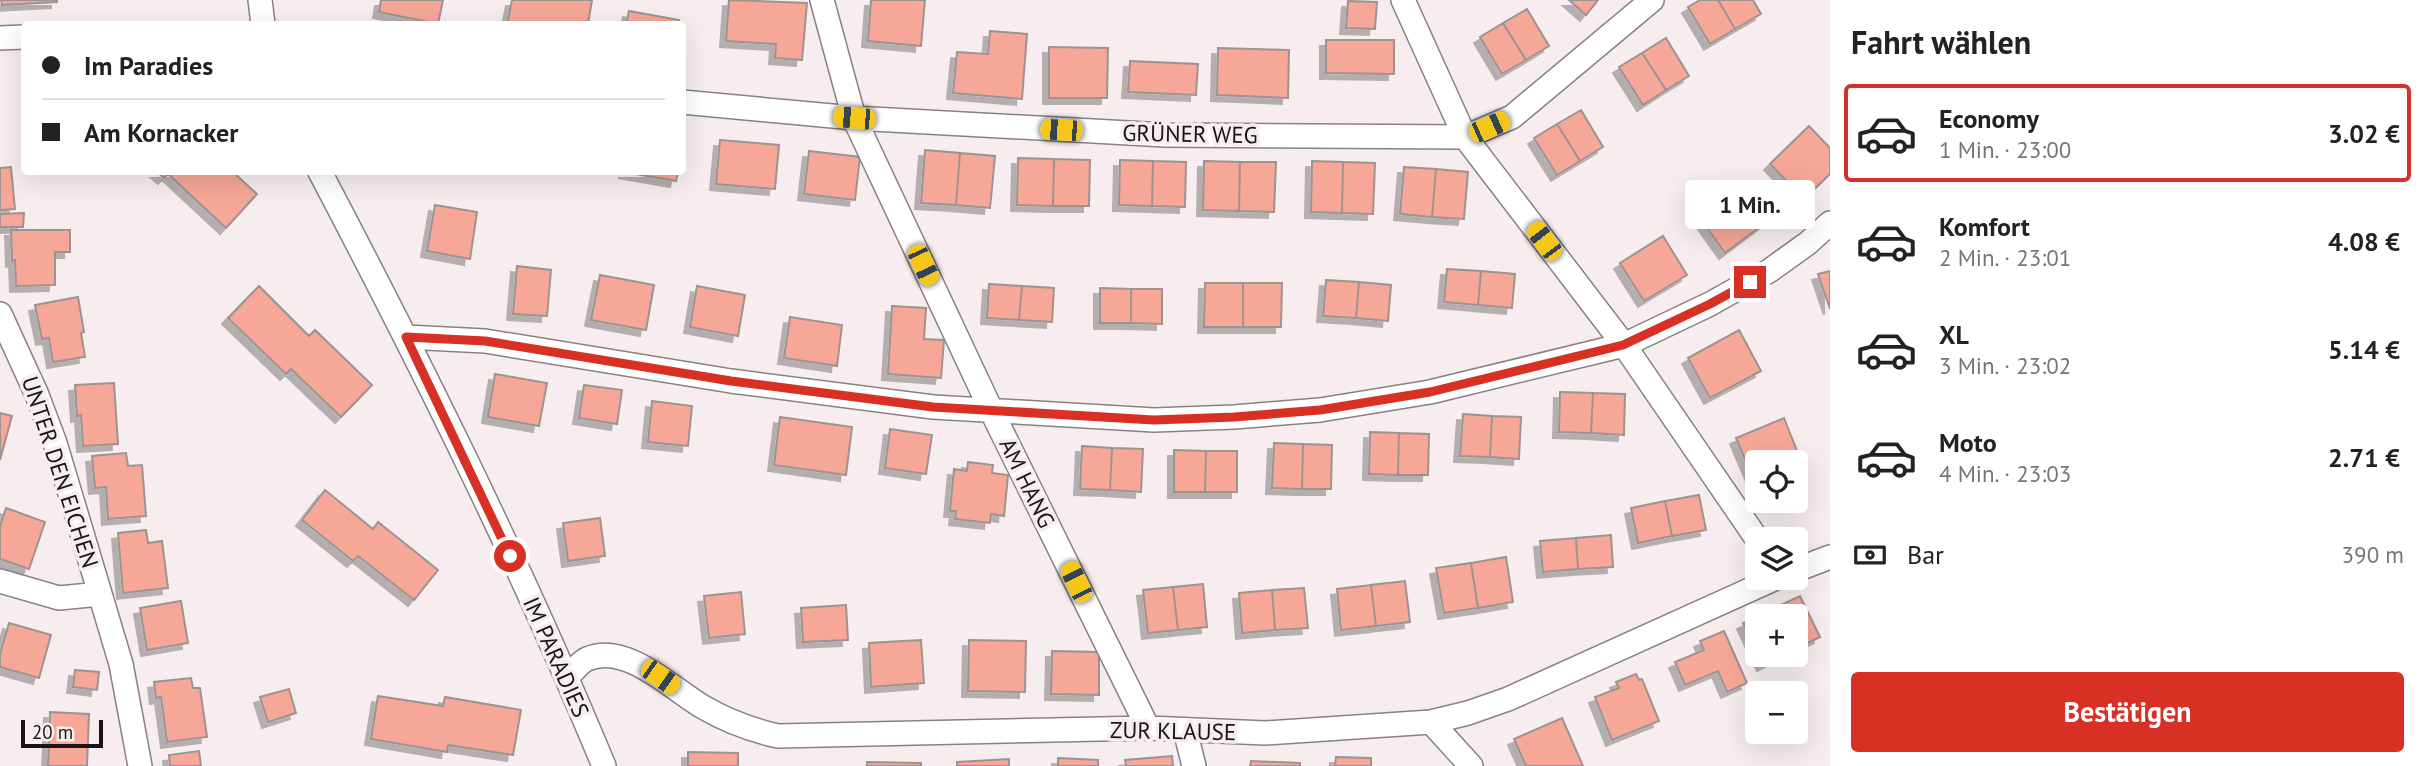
<!DOCTYPE html>
<html lang="de">
<meta charset="utf-8">
<style>
body{margin:0;font-family:"PT Sans",sans-serif;background:#f6f6f6;color:#222;height:100vh;display:flex;flex-direction:column;font-size:26px;white-space:nowrap}
*{box-sizing:border-box;margin:0}
p{font-size:23px;color:#767676}
.icon{flex:none;width:38px;height:38px;fill:none;stroke:currentColor;stroke-width:2;stroke-linecap:round;stroke-linejoin:round}
.map{position:relative;flex:1;overflow:hidden}
.details{display:flex;flex-direction:column;background:#fff;width:595px}
.details>*{flex:none}
.hud{position:absolute;left:21px;top:21px;width:665px;height:154px;border-radius:7px;box-shadow:0 7px 28px #0002;display:grid;align-content:center;height:154px;padding:0 21px;background:#fff}
.buttons{position:absolute;left:1745px;top:450px;display:grid;gap:14px}
.buttons a{display:grid;place-items:center;width:63px;height:63px;border-radius:7px;background:#fff;box-shadow:0 7px 28px #0002;font-size:35px}
.scale{position:absolute;left:21px;bottom:18px;width:82px;box-sizing:border-box;padding-left:7px;border:4px solid #181516;border-top:0;font-size:19px;line-height:24px;white-space:nowrap;color:#181516;-webkit-text-stroke:5px #f7edef;paint-order:stroke}
.end{position:absolute;width:32px;height:32px;margin:-16px;border:9px solid #d93025;background:#fff;box-shadow:0 0 0 4px #fff}
.from{border-radius:50%}
.bubble{position:absolute;height:49px;border-radius:7px;background:#fff;box-shadow:0 7px 28px #0002;font-size:23px;font-weight:700;line-height:49px;text-align:center}
.car{position:absolute;width:21px;height:42px;margin:-21px -10px;border-radius:9px;box-shadow:0 0 5px 2px #0007;background:linear-gradient(#f5c518 24%,#345 0 40%,#f5c518 0 76%,#345 0 86%,#f5c518 0)}
.hud b{display:flex;align-items:center;gap:24px;height:66px;font-size:26px}
.hud b+b{border-top:2px solid #e0e0e0}
.hud i{width:18px;height:18px;background:#222}
ul{padding:0;list-style:none}
li{display:flex;align-items:center;gap:21px;height:98px;margin:0 14px 10px;padding:0 7px;border:4px solid transparent;border-radius:7px}
li div{flex:1}
li b{display:block;font-size:26px}
li em{font-style:normal;font-weight:700}
li.current{border-color:#d93025}
li>.icon{width:63px;height:63px;stroke-width:1.5}
h2{padding:0 21px;font-size:32px;line-height:84px}
.pay{display:flex;align-items:center;gap:18px;height:77px;padding:0 21px;font-size:26px}
.pay p{margin-inline-start:auto}
.button{display:flex;gap:14px;margin-top:auto;padding:14px 21px}
.button a{flex:1;height:80px;border-radius:7px;background:#d93025;color:#fff;font-size:28px;font-weight:700;line-height:80px;text-align:center}
main{display:flex;flex:1;min-height:0}
.map>svg:first-child{display:block}
.building{fill:#f6a797;stroke:#9d9391;stroke-width:2;filter:url(#shadow)}
.lines{fill:none;stroke-linecap:round;stroke-linejoin:round}
.street-casing{stroke:#898082;stroke-width:26}
.street{stroke:#fff;stroke-width:23}
.route{stroke:#d93025;stroke-width:9}
.labels{text-anchor:middle;stroke-width:7;stroke-linejoin:round;paint-order:stroke}
.street-label{font-size:23px;fill:#181516;stroke:#f7edef}
</style>
<main>
<div class="map">
<svg width="1830" height="766" viewBox="0 0 1830 766">
<defs>
<filter id="shadow"><feDropShadow dx="-6" dy="6" stdDeviation="0" flood-color="#0004"/></filter>
</defs>
<rect width="100%" height="100%" fill="#f7edef"/>
<!-- building -->
<path class="building" d="M1,0H57V2L2,5Z
M381,0H443L438,24L379,12Z
M512,0H592L588,24H507Z
M729,0L807,3L802,60L775,58L776,44L726,41Z
M871,0H925L921,46L868,41Z
M1569,0H1598L1586,15Z
M1700,0H1718L1735,29L1710,44L1688,7Z
M1718,0H1753L1761,14L1735,29Z
M1348,1L1377,2L1375,29L1346,28Z
M1527,9L1549,46L1526,60L1503,23Z
M629,11L679,20L678,24H626Z
M1503,23L1526,60L1502,74L1480,37Z
M990,31L1027,34L1022,99L953,93L957,52L988,54Z
M1666,38L1689,76L1666,90L1642,53Z
M1326,40H1394V74L1326,73Z
M1049,47L1108,48L1107,98H1049Z
M1218,48L1289,50L1288,98L1217,95Z
M1642,53L1666,90L1643,105L1619,67Z
M1130,61L1198,64L1196,95L1128,92Z
M1581,110L1603,147L1580,161L1557,124Z
M1557,124L1580,161L1557,175L1534,138Z
M1809,126L1830,148V174L1804,199L1770,164Z
M720,140L779,145L775,189L716,184Z
M925,150L960,153L956,205L921,203Z
M809,151L860,157L855,200L804,194Z
M960,153L995,156L990,208L956,205Z
M1018,158L1054,159L1053,206L1017,205Z
M1054,159L1090,160L1089,206H1053Z
M1120,160L1153,161L1152,206L1119,205Z
M1153,161L1186,162L1185,207L1152,206Z
M1204,161L1240,162L1239,211L1203,210Z
M1312,161L1343,162L1342,213L1311,212Z
M1240,162H1276L1274,212L1239,211Z
M1343,162L1375,163L1373,214L1342,213Z
M11,167L15,209L0,210V168Z
M1404,167L1436,169L1432,217L1400,214Z
M1436,169L1468,172L1464,219L1432,217Z
M157,172H233L257,194L226,228L168,174L164,178Z
M624,172H678L676,181Z
M1738,186L1765,223L1725,253L1698,215Z
M435,205L477,212L470,259L427,251Z
M24,213L23,227H0V214Z
M11,230H70V252H55V285L16,286L15,260L12,261Z
M1663,236L1687,275L1644,301L1620,263Z
M517,266L551,270L547,316L513,314Z
M1447,269L1481,271L1478,305L1444,302Z
M1481,271L1515,274L1512,308L1478,305Z
M1830,271V309L1818,274Z
M600,275L654,285L646,330L591,320Z
M1326,280L1359,282L1356,318L1323,316Z
M1359,282L1391,285L1388,321L1356,318Z
M1205,283H1243V327H1204Z
M1243,283H1282L1281,327H1243Z
M989,284L1022,286L1019,320L987,318Z
M259,286L309,336L315,330L372,385L341,417L291,369L286,374L228,318Z
M697,286L745,295L738,336L690,327Z
M1022,286L1054,288L1052,322L1019,320Z
M1100,288L1131,289V323H1100Z
M1131,289H1162V324L1131,323Z
M78,297L84,332L81,333L85,357L53,362L49,338L42,339L35,305Z
M892,306L926,308L924,339L944,340L941,378L888,374Z
M790,317L842,325L837,366L784,358Z
M1739,330L1761,371L1710,398L1688,358Z
M495,374L547,383L539,426L488,417Z
M114,383L118,444L83,446L81,415L77,416L75,385Z
M584,385L622,390L617,424L579,418Z
M1560,392L1593,393L1591,433L1559,432Z
M1593,393L1625,394L1624,435L1591,433Z
M652,401L692,406L688,446L648,442Z
M0,413L12,416L0,460Z
M1463,414L1492,416L1490,457L1460,456Z
M1492,416L1521,417L1519,459L1490,457Z
M780,417L852,427L846,475L774,465Z
M1784,418L1803,466L1796,469V462H1757L1756,485L1736,438Z
M890,429L932,435L926,474L885,468Z
M1370,432L1399,433L1398,475L1369,474Z
M1399,433L1429,434L1428,475H1398Z
M1274,443L1303,444L1302,489L1272,488Z
M1303,444L1332,445L1331,489H1302Z
M1082,446L1112,448L1110,490L1080,489Z
M1112,448L1143,449L1141,492L1110,490Z
M1174,450L1206,451L1205,492H1174Z
M1206,451H1237V492H1205Z
M126,453L128,466L142,465L146,516L108,519L106,487L95,488L92,456Z
M968,462L993,465L992,473L1008,475L1004,516L991,514L990,523L955,519L956,511H950L954,469L967,471Z
M325,490L373,529L378,522L438,570L414,600L358,556L353,561L302,520Z
M1699,495L1706,530L1672,536L1665,501Z
M1665,501L1672,536L1638,543L1631,508Z
M6,508L45,522L29,569L0,559V526Z
M600,518L605,556L568,561L563,523Z
M146,530L148,543L162,541L168,588L123,593L118,533Z
M1611,535L1613,567L1578,569L1576,538Z
M1576,538L1578,569L1543,572L1540,541Z
M1506,557L1513,602L1478,608L1471,563Z
M1471,563L1478,608L1444,613L1436,568Z
M1405,581L1410,622L1376,626L1371,585Z
M1203,584L1207,627L1178,630L1173,587Z
M1371,585L1376,626L1341,630L1337,589Z
M1173,587L1178,630L1148,633L1143,590Z
M1304,588L1308,628L1275,630L1272,590Z
M1272,590L1275,630L1242,633L1239,593Z
M741,592L745,634L709,638L704,596Z
M1800,596L1820,637L1796,649V616H1758Z
M181,601L188,643L147,650L140,608Z
M846,605L848,640L803,642L801,608Z
M1757,617V653L1743,623Z
M9,623L51,635L39,678L0,667V654Z
M1724,631L1747,683L1727,692L1718,671L1685,685L1675,662L1704,650L1700,641Z
M921,640L924,683L871,687L869,643Z
M969,640L1026,641L1025,692L968,691Z
M1052,651L1099,652V695L1051,694Z
M1758,654H1784L1763,665Z
M75,670L99,672L97,690L73,687Z
M1636,674L1639,680L1642,679L1659,721L1612,740L1595,697L1619,688L1616,682Z
M191,678L193,688H200L207,737L167,742L161,697L156,698L154,682Z
M289,689L296,713L268,722L260,697Z
M378,696L443,706L445,697L521,710L513,755L448,745L447,752L371,739Z
M50,712L89,714L87,766H48Z
M1562,718L1583,766H1526L1514,739Z
M199,751L201,766H170L169,755Z
M688,752L738,753V766H688Z
M1172,756L1173,766H1126L1125,760Z
M1336,757L1371,758V766H1335Z
M1058,758L1098,760V766H1058Z
M1009,759V766H957V762Z
M1251,761L1300,763V766H1250Z
M867,762L921,763V766H867Z"/>
<g class="lines">
<!-- street casing -->
<g class="street-casing">
<path id="street" d="M260,0L263,24
M822,0L854,118L992,412L1148,728
M1403,0L1465,137L1624,345L1757,539
M0,38L24,37
M682,102L854,118L1165,135L1465,137L1512,117L1652,0
M320,172C422,366 520,563 604,766
M0,314L37,395L55,443L121,664L140,766
M406,337L485,341L731,381L933,407L1154,420L1234,417L1320,410L1430,392L1624,345L1710,304L1769,271L1808,243L1830,223
M1796,570L1830,557
M0,581L59,598L100,594
M567,677C573,672 580,662 587,659C626,642 672,689 703,707C727,721 751,730 778,736L1148,728L1265,733L1431,722L1468,713L1508,699L1776,578
M1431,722L1471,766
M1185,730L1194,766"/>
</g>
<!-- street -->
<use href="#street" class="street"/>
</g>
<g class="lines">
<!-- route -->
<path class="route" d="M510,556L406,337L485,341L731,381L933,407L1154,420L1234,417L1320,410L1430,392L1623,345L1710,304L1750,282"/>
</g>
<g class="labels">
<!-- street labels -->
<g class="street-label">
<text transform="translate(1190 134) rotate(1)" y="8">GRÜNER WEG</text>
<text transform="translate(60 472) rotate(72)" y="8">UNTER DEN EICHEN</text>
<text transform="translate(1027 483) rotate(64)" y="8">AM HANG</text>
<text transform="translate(556 657) rotate(66)" y="8">IM PARADIES</text>
<text transform="translate(1173 731) rotate(1)" y="8">ZUR KLAUSE</text>
</g>
</g>
</svg>
<div class="buttons">
<a><svg class="icon" aria-label="locate" viewBox="0 0 24 24"><circle cx="12" cy="12" r="6"/><path d="M12 2v4M12 18v4M2 12h4M18 12h4"/></svg></a>
<a><svg class="icon" aria-label="layers" viewBox="0 0 24 24"><path d="M12 4l9 5-9 5-9-5zM3 14l9 5 9-5"/></svg></a>
<a>+</a>
<a>−</a>
</div>
<div class="scale">20 m</div>
<i class="end from" style="left:510px;top:556px"></i>
<i class="end" style="left:1750px;top:282px"></i>
<div class="bubble" style="left:1685px;top:180px;width:130px">1 Min.</div>
<i class="car" style="left:854px;top:118px;rotate:275deg"></i>
<i class="car" style="left:1489px;top:127px;rotate:66deg"></i>
<i class="car" style="left:1061px;top:130px;rotate:273deg"></i>
<i class="car" style="left:1544px;top:241px;rotate:323deg"></i>
<i class="car" style="left:923px;top:265px;rotate:155deg"></i>
<i class="car" style="left:1076px;top:582px;rotate:334deg"></i>
<i class="car" style="left:660px;top:677px;rotate:125deg"></i>
<div class="hud">
<b><i class="from"></i>Im Paradies</b>
<b><i></i>Am Kornacker</b>
</div>
</div>
<section class="details">
<h2>Fahrt wählen</h2>
<ul>
<li class="current"><svg class="icon" aria-label="car" viewBox="0 0 24 24"><path d="M5 17H2v-5l4-1 3-4h7l3 4 3 1v5h-3M9 17h6M6 11h13"/><circle cx="7" cy="17" r="2"/><circle cx="17" cy="17" r="2"/></svg><div><b>Economy</b><p>1 Min. · 23:00</p></div><em>3.02 €</em></li>
<li><svg class="icon" aria-label="car" viewBox="0 0 24 24"><path d="M5 17H2v-5l4-1 3-4h7l3 4 3 1v5h-3M9 17h6M6 11h13"/><circle cx="7" cy="17" r="2"/><circle cx="17" cy="17" r="2"/></svg><div><b>Komfort</b><p>2 Min. · 23:01</p></div><em>4.08 €</em></li>
<li><svg class="icon" aria-label="car" viewBox="0 0 24 24"><path d="M5 17H2v-5l4-1 3-4h7l3 4 3 1v5h-3M9 17h6M6 11h13"/><circle cx="7" cy="17" r="2"/><circle cx="17" cy="17" r="2"/></svg><div><b>XL</b><p>3 Min. · 23:02</p></div><em>5.14 €</em></li>
<li><svg class="icon" aria-label="car" viewBox="0 0 24 24"><path d="M5 17H2v-5l4-1 3-4h7l3 4 3 1v5h-3M9 17h6M6 11h13"/><circle cx="7" cy="17" r="2"/><circle cx="17" cy="17" r="2"/></svg><div><b>Moto</b><p>4 Min. · 23:03</p></div><em>2.71 €</em></li>
</ul>
<div class="pay"><svg class="icon" aria-label="cash" viewBox="0 0 24 24"><path d="M3 7h18v10H3z"/><circle cx="12" cy="12" r="2"/></svg>Bar<p>390 m</p></div>
<div class="button"><a>Bestätigen</a></div>
</section>
</main>
